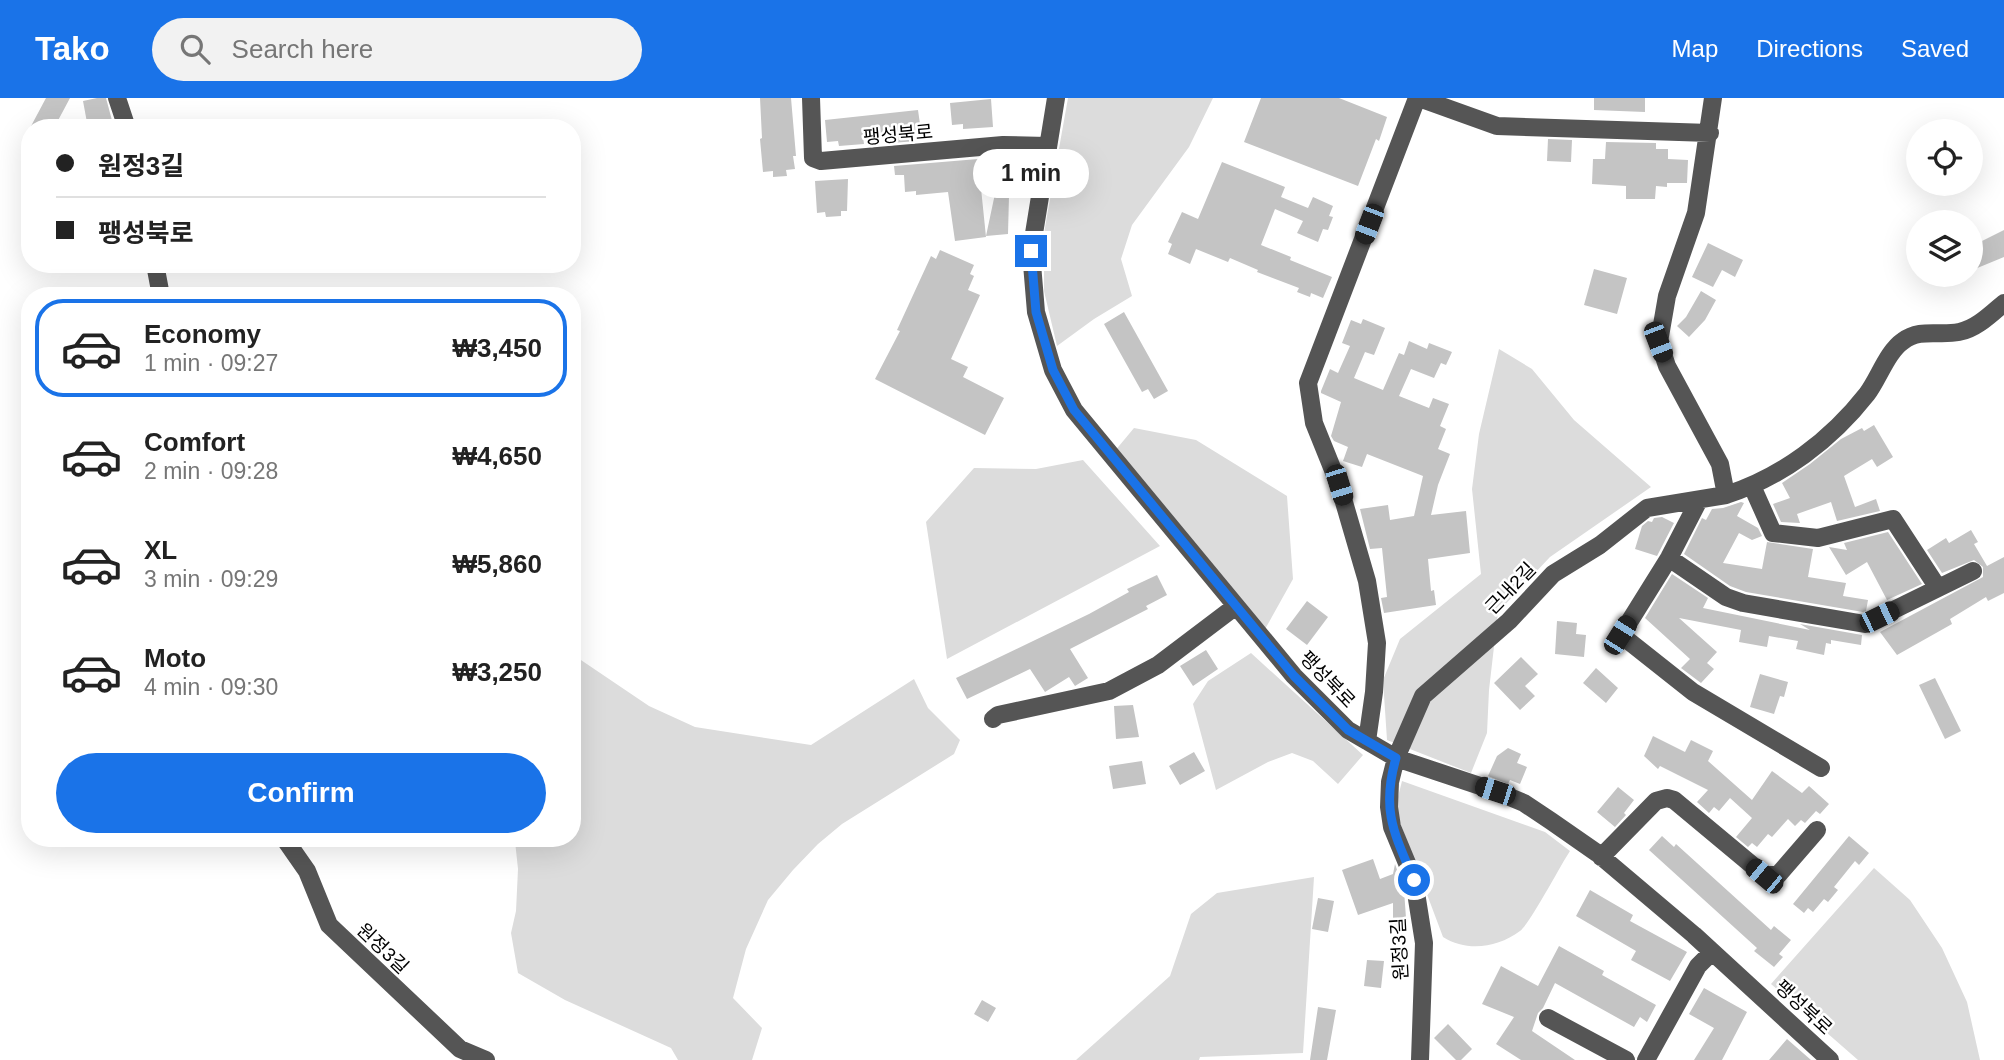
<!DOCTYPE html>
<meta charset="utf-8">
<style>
body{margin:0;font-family:Arial,"Noto Sans KR",sans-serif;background:#f2f2f2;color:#222;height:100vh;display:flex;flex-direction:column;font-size:26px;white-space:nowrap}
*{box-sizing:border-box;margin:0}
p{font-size:23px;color:#767676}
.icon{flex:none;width:38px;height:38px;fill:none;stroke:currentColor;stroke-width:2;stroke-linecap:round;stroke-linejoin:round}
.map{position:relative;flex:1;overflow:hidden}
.side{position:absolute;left:21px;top:189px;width:560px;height:560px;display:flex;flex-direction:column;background:#fff;border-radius:28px;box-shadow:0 7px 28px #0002}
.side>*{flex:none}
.guide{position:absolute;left:21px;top:21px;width:560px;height:154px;border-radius:28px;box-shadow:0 7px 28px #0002;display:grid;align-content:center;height:154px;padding:0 35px;background:#fff}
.controls{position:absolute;left:1906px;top:21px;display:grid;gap:14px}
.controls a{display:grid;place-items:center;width:77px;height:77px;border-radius:50%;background:#fff;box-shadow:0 7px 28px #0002;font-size:35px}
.end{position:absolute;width:32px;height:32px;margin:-16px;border:9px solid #1a73e8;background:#fff;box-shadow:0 0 0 4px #fff}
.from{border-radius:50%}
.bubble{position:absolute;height:49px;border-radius:24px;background:#fff;box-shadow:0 7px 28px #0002;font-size:23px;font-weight:700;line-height:49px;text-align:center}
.car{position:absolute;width:21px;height:42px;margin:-21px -10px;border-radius:9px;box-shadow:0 0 5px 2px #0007;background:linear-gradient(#222 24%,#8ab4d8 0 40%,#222 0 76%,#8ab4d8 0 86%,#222 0)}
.guide b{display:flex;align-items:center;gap:24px;height:66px;font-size:26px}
.guide b+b{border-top:2px solid #e0e0e0}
.guide i{width:18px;height:18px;background:#222}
ul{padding:12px 0 0;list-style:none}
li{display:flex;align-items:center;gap:21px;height:98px;margin:0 14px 10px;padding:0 21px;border:4px solid transparent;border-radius:28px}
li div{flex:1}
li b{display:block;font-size:26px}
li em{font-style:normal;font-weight:700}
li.on{border-color:#1a73e8}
li>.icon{width:63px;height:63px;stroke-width:1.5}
.button{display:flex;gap:14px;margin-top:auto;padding:14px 35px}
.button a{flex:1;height:80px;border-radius:42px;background:#1a73e8;color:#fff;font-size:28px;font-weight:700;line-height:80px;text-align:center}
header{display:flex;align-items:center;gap:42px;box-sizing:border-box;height:98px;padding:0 35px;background:#1a73e8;color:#fff}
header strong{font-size:33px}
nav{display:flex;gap:38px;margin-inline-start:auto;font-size:24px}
.search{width:490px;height:63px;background:#f2f2f2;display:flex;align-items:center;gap:18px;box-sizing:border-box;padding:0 24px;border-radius:38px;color:#767676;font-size:26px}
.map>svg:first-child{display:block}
.green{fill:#dcdcdc}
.building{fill:#c4c4c4}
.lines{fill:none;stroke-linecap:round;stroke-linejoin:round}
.minor{stroke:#555;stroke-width:18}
.route{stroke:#1a73e8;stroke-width:9}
.labels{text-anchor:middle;stroke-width:5;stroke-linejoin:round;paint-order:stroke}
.street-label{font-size:19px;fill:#000;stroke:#fff}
</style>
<header>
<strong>Tako</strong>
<div class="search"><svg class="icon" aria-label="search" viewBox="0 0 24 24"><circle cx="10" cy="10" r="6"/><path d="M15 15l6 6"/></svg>Search here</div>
<nav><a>Map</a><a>Directions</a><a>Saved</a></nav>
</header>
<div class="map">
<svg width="2004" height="962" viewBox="0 0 2004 962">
<rect width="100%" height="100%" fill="#fff"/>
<!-- green -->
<path class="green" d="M1068,0H1213L1189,49L1132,127L1121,161L1132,198L1094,221L1057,248L1044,193V135Z
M1499,251L1532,271L1574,322L1651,389L1550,459L1498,514L1489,592L1487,635L1471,675L1387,642L1383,582L1400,541L1481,476L1472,391L1479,336Z
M1134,330L1196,342L1287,398L1293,481L1264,533L1114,354Z
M1083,362L1160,448L947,561L926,424L974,370L1036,371Z
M1251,555L1363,657L1338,686L1313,663L1292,655L1268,664L1216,692L1193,606L1208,583Z
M572,556L649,608L695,629L811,647L914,581L928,610L960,642L954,656L842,726L818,746L793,772L768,802L746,851L733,900L762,930L752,962H678L671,950L565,902L518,875L511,835L516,813L518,771L515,743L508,740H572Z
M1402,683L1545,734L1570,753C1560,768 1531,824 1520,833C1497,850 1467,854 1443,839L1395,711Z
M1874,770L1910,802L1942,850L1967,904L1980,962H1858L1771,886Z
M1314,779L1303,955L1200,959L1199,962H1076L1170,878L1191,816L1217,795Z"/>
<!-- building -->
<path class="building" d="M46,0H70L54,30H30Z
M97,0H106L114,30H88L83,3Z
M760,0H791L796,58H793L795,71L786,72L787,78L773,79V73L763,74L760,41L762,40Z
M1261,0H1339L1387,19L1379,43L1376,41L1358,88L1244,44Z
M1594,0H1645V14L1594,12Z
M991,1L993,29L963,31V26L952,27L950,5Z
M918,12L920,26H915L917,43L891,45L890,37L863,39L864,46L839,48L838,43L827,44L825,22Z
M1548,41L1572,42L1571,64L1547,63Z
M1606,44L1656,45V51H1668V61L1688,62L1687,85H1667V89L1656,88L1655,101H1626V88L1592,86L1593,61H1605Z
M1003,58L1010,59L1008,136L986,138Z
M978,61L986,139L955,143L948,94L916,97V93L905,94L904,77H895L894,68Z
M1222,64L1285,89L1281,99L1308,110L1313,99L1333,108L1329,118L1333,119L1328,132L1323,131L1318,144L1297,135L1303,123L1275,111L1261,147L1291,159L1290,162L1332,179L1323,200L1311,195L1310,199L1297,194L1299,190L1257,174L1258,172L1230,160L1228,164L1196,151L1190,166L1168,156L1172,146L1168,144L1182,114L1198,121Z
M848,81L847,113H841V118L826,119L825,114L817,115L815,83Z
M2004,132V159L1970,173V149Z
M1708,145L1743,162L1735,179L1722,172L1713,189L1692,179Z
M940,152L974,167L970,176L974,178L968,192L980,197L951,261L968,269L963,279L1004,300L985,337L875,281L900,233L897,232L931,158L936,161Z
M1594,171L1627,180L1617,216L1584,207Z
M1701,193L1716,202L1705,222L1689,239L1677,228L1686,219Z
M1124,214L1168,293L1154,301L1148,291L1142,294L1104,226Z
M1363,221L1385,230L1374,257L1365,254L1354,280L1383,292L1399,255L1404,257L1409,243L1427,251L1429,245L1452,254L1446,267L1441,265L1434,280L1411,271L1399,298L1429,310L1433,300L1449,306L1440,328L1446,331L1438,351L1450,356L1438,387L1431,417L1466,413L1470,455L1428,461L1431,493L1434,492L1436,507L1384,515L1381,500L1387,499L1382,450L1370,451L1360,411L1388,407L1390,422L1414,418L1423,378L1367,356L1362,369L1343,363L1348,349L1334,343L1331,338L1341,304L1321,295V293L1330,271L1338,275L1350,248L1342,245L1351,222L1361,226Z
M1874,327L1893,359L1877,369L1872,361L1844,378L1855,409L1876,401L1880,413L1837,423L1831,404L1797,416L1800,425L1781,424L1773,406L1790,400L1782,385L1810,366L1841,341L1862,330L1864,333Z
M1741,404L1744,405L1737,418L1758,430L1762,438L1752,442L1739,435L1723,465L1762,471L1767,444L1813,451L1808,479L1846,485L1843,498L1868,502L1866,513L1863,514L1746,494L1730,488L1684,456L1702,420L1706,422L1712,411L1723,410Z
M1662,419L1674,425L1657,458L1635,451L1642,428L1648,423L1652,424L1654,420Z
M1971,432L1978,444L1974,446L1987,468L2004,459V495L1988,503L1986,499L1950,521L1952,526L1897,557L1880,534L1983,479V469L1974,462L1942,475L1927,452L1946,440L1949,445Z
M1888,434L1922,486L1887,502L1867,464L1846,477L1829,449L1847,452L1844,445Z
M1672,476L1708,500L1703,510L1810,532L1800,526L1862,537L1861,547L1831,542V546L1826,545L1824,557L1796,551L1798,543L1769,538L1767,549L1739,544L1741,532L1679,520L1717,554L1707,565L1714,571L1701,585L1681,570L1690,561L1645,520Z
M1157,477L1167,497L1146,508L1148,511L1070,551L1088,580L1075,588L1069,579L1045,594L1030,571L967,601L956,580L1089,516L1129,494L1127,491Z
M1307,503L1328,519L1307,547L1286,531Z
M1557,523L1577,525L1576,536L1586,537L1584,559L1555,556Z
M1206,552L1218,571L1193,588L1180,568Z
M1521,559L1538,576L1525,588L1535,598L1520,612L1494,585Z
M1596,570L1618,590L1606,605L1583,585Z
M1760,576L1788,584L1784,599L1780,598L1774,616L1750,609Z
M1935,580L1961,633L1945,641L1919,587Z
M1133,607L1139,639L1116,641L1114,608Z
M1653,638L1685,654L1691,642L1713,653L1708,663L1752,702L1772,673L1802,695L1809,688L1829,706L1820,716L1816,713L1805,725L1801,722L1795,728L1788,721L1772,739L1768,736L1757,749L1752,745L1748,749L1736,739L1752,720L1730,700L1719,713L1714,709L1709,715L1697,704L1708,692L1660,668L1658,671L1644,658Z
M1508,650L1521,656L1517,665L1527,669L1520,686L1510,682L1508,686L1488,678L1497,658Z
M1194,654L1205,673L1180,687L1169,668Z
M1142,663L1146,686L1113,691L1109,668Z
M1618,689L1634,702L1624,715L1626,717L1615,729L1597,714Z
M1662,738L1674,749L1676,746L1771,832L1774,828L1791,842L1779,856L1783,859L1774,869L1754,853L1757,850L1649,752Z
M1849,738L1869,755L1859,767L1855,763L1834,789L1838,792L1828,804L1824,801L1813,814L1808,810L1804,815L1793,806Z
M1373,761L1380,781L1393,776L1395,766L1404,792L1407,834H1393V805L1358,817L1342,772Z
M1590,792L1633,817L1630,823L1687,854L1670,883L1631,862L1636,853L1576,818Z
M1318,800L1334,803L1328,834L1312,831Z
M1559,848L1604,873L1602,877L1656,907L1647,924L1640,919L1634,929L1555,885L1543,910L1538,915L1532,933L1575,962H1521L1496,946L1514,919L1482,906L1501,868L1538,888Z
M1367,862L1384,863L1381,890L1364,888Z
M1704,890L1747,914L1722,962H1694L1714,930L1689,916Z
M982,902L996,910L988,924L974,916Z
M1318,909L1336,912L1327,962H1310Z
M1448,926L1472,951L1461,962H1456L1434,940Z
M1787,941L1811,962H1769Z"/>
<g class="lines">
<!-- minor -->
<path class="minor" d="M117,0L127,30
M811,0L813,60L821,63L1003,47L1047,48
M1056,0L1031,154L1036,214L1053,272L1074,312L1294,578L1348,632L1396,660L1495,693L1524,705L1551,723L1597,755L1694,837L1830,962
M1419,0L1497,28L1710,35
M155,166L161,198
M1752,388L1773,435L1818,440L1893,421L1938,490
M1726,397C1782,379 1831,342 1867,296C1879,280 1887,254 1903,243C1920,230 1939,238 1959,234C1976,231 1991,216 2004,205
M1699,402L1669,460L1621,537L1693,594L1821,670
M1669,460L1726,499L1743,505L1865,526L1973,473
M993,621L998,617L1109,593L1158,567L1236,508
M1367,643L1374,594L1377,545L1367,483L1339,387L1314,325L1308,285L1417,0
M284,740L307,773L329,827L460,951L486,962
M1601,759L1656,703L1667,700L1674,702L1764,777H1778L1817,732
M1548,920L1626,962
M1420,962L1424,845L1414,782L1392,729L1389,709L1390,684L1396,660L1423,598L1509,523L1553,476L1600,447L1647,410L1726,397L1720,366L1667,268L1659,244L1667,198L1696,115L1713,0
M1646,962L1698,868L1712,854"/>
</g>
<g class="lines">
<!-- route -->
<path class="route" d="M1031,153L1036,214L1053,272L1074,312L1294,578L1348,632L1396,660C1381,712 1394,735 1414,782"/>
</g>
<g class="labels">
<!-- street labels -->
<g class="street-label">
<text transform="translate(898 36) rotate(-5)" y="7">팽성북로</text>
<text transform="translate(1510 490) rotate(-46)" y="7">근내2길</text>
<text transform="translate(1328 581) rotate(46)" y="7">팽성북로</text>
<text transform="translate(383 850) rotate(44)" y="7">원정3길</text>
<text transform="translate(1399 851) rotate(-93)" y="7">원정3길</text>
<text transform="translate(1804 909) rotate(43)" y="7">팽성북로</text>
</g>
</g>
</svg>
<div class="controls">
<a><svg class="icon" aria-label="locate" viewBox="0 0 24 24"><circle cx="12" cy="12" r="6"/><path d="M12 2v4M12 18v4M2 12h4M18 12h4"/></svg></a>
<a><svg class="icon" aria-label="layers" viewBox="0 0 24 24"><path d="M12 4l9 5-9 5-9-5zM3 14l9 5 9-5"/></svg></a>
</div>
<i class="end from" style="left:1414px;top:782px"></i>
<i class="end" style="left:1031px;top:153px"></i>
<div class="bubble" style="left:973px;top:51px;width:116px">1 min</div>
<i class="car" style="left:1369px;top:126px;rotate:201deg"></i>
<i class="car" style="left:1658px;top:244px;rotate:159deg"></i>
<i class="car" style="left:1339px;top:387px;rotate:163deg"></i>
<i class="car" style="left:1879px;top:519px;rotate:64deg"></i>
<i class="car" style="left:1620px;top:537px;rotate:32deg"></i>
<i class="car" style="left:1495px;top:693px;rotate:288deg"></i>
<i class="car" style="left:1764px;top:778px;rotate:310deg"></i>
<div class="guide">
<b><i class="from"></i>원정3길</b>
<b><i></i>팽성북로</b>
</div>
<section class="side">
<ul>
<li class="on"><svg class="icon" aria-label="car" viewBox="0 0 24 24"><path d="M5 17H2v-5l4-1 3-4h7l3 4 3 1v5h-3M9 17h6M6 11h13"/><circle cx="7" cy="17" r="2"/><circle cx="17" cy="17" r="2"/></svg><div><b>Economy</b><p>1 min · 09:27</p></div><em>₩3,450</em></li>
<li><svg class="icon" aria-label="car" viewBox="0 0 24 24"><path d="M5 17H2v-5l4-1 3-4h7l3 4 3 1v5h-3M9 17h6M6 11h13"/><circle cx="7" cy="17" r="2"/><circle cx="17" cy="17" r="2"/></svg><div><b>Comfort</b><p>2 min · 09:28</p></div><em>₩4,650</em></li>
<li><svg class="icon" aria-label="car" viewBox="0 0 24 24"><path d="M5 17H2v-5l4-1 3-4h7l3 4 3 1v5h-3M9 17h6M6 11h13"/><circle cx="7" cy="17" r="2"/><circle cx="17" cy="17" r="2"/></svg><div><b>XL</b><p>3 min · 09:29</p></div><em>₩5,860</em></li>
<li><svg class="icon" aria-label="car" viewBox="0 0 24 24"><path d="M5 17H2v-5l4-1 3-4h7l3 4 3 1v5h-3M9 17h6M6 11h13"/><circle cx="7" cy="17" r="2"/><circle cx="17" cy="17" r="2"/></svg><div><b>Moto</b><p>4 min · 09:30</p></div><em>₩3,250</em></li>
</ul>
<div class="button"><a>Confirm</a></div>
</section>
</div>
